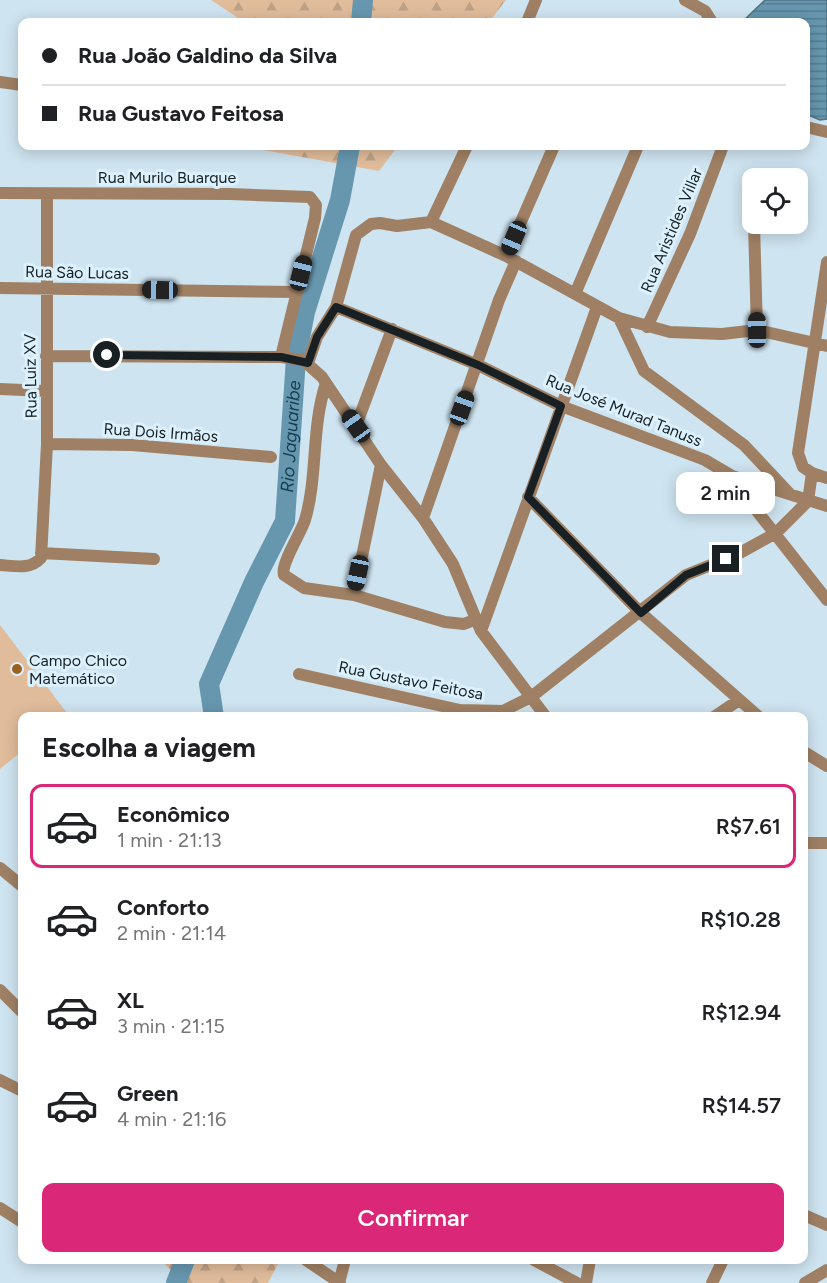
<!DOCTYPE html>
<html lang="pt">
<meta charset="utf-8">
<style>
body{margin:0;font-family:Figtree,sans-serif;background:#f2f2f2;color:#202124;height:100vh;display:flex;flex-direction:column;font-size:22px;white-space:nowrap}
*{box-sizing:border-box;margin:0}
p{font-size:20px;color:#757577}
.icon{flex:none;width:33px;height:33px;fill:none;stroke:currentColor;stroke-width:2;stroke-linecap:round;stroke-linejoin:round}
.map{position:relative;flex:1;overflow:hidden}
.sheet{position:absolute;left:18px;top:712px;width:790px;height:552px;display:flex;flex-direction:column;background:#fff;border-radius:12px;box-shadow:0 3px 15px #0003}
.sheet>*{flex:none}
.banner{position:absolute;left:18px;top:18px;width:792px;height:132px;border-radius:12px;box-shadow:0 3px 15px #0003;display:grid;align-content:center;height:132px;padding:0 24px;background:#fff}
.tools{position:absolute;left:742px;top:168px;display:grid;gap:12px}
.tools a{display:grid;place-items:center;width:66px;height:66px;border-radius:12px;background:#fff;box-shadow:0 3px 15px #0003;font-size:30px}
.end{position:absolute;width:27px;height:27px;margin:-14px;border:8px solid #182024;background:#fff;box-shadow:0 0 0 3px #fff}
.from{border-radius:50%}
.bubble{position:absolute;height:42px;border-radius:12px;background:#fff;box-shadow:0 3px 15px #0003;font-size:20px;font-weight:600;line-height:42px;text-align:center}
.car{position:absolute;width:18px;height:36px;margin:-18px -9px;border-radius:8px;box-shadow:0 0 4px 2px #0007;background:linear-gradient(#222 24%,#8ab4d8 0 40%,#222 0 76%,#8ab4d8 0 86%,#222 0)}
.banner b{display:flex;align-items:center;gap:21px;height:57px;font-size:22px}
.banner b+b{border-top:2px solid #e0e0e0}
.banner i{width:15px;height:15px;background:#202124}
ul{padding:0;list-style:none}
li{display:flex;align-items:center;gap:18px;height:84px;margin:0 12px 9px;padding:0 12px;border:3px solid transparent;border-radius:12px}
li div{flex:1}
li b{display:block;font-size:22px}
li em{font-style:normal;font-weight:600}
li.selected{border-color:#db2777}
li>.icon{width:54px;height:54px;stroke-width:1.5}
h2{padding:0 24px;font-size:27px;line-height:72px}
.cta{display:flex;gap:12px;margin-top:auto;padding:12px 24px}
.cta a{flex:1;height:69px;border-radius:12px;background:#db2777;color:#fff;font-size:24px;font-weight:600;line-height:69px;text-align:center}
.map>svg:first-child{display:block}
.forest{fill:url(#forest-firs)}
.garden{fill:#e0bc9b}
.water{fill:url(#water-rules);stroke:#4f7385;stroke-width:1.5}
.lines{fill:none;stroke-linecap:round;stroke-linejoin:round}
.river{stroke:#6797af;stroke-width:20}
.minor{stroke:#9f8064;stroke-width:12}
.route{stroke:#182024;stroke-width:8}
.poi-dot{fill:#9b6120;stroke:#dbf1fd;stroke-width:2}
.labels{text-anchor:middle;stroke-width:6;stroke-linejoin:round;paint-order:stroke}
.street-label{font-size:16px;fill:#182024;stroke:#dbf1fd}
.poi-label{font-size:16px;fill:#182024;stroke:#dbf1fd;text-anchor:start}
.water-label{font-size:18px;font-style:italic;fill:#153e50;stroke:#dbf1fd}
</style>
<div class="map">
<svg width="827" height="1283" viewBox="0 0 827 1283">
<defs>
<pattern id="forest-firs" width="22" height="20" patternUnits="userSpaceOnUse" patternTransform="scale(1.5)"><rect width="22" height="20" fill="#e0bc9b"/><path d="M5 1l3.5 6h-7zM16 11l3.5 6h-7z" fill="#bfa185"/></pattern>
<pattern id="water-rules" width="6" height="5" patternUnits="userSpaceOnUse" patternTransform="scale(1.5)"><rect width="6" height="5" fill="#6797af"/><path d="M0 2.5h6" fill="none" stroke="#547b8e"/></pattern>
</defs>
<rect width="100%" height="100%" fill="#cee4f0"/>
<!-- forest -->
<path class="forest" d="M211,0H506L489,22H244Z
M241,146H398L379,171Z
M280,1260L268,1283H184L162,1261Z"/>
<!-- garden -->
<path class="garden" d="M0,625L67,713L62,717H22V751L0,769Z"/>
<!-- water -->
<path class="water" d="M765,0H827V119L820,120L806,114V22H742Z"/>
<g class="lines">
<!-- river -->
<g class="river">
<path d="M361,22L363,0"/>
<path id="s1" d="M214,717L209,684L254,582L285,521L296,358L305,312L340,200L350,146"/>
<path d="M176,1283L185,1260"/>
</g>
<!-- minor -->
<path class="minor" d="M685,0L705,11L712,22
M527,22L536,0
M0,82L22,85
M806,127L827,132
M0,193L230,194L310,197L316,205L315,218L281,357
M431,222L467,146
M754,224L757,330L827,346
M506,256L554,146
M0,288L297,292
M575,294L638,146
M336,307L478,365L561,406L705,460L732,476L827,506
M619,318L644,371L744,445L790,494
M647,327L690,234L723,146
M46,356L281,357L303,360L322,377L381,465L423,518L453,564L481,631L546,717
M308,363L317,337L336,307L356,235L371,224L380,223L397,226L431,222L506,256L619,318L670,332L722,334L757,330
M326,383C311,428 318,476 305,520C301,533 280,565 284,575L304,588L354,595L445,622L464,624L474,620
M0,389L46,391
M356,426L392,329
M47,444L132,445L271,457
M812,473L827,478
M732,476L742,492L827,600
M528,497L641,613L759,717
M423,518L499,300L516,261
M41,553L154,559
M0,565C15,566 30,570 41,558L47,444V194
M354,595L381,465
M481,631L597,307
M299,674L460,710L503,711L531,697L686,575L738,554L776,533L808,501L812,473L803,467L798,453L827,262
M714,717L739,700
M804,752L827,766
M804,843H827
M0,868L22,886
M0,990L22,1012
M0,1080L22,1091
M0,1208L22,1222
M804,1215L827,1225
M306,1260L340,1283
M534,1260L577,1283
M339,1283L345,1260
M586,1283L590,1260
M712,1283L723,1260
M805,1283L827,1270"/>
</g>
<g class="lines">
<!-- route -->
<path class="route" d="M107,355L281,357L308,363L317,337L336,307L478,365L561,406L528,497L641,613L686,575L726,559"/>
</g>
<!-- markers -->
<circle class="poi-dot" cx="17" cy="669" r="6"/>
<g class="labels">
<!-- street labels -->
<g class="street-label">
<text x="167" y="183">Rua Murilo Buarque</text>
<text transform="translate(671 230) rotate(-67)" y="6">Rua Aristides Villar</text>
<text transform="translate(77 272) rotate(1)" y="6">Rua São Lucas</text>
<text transform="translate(30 376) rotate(-91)" y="6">Rua Luiz XV</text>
<text transform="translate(624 410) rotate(22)" y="6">Rua José Murad Tanuss</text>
<text transform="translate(161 432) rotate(4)" y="6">Rua Dois Irmãos</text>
<text transform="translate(411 680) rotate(11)" y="6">Rua Gustavo Feitosa</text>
</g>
<!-- poi labels -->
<g class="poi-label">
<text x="29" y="666">Campo Chico<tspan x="29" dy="18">Matemático</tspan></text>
</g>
<!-- water labels -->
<g class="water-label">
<text dy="6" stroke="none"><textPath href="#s1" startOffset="298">Rio Jaguaribe</textPath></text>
</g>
</g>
</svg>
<div class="tools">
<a><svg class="icon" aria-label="locate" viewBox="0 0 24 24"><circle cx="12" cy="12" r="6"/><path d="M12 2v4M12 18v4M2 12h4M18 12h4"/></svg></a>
</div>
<i class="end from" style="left:107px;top:355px"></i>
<i class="end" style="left:726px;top:559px"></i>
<div class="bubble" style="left:676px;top:472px;width:99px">2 min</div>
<i class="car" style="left:514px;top:238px;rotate:203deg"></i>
<i class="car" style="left:301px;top:273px;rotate:14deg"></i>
<i class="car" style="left:160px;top:290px;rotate:271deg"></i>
<i class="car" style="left:757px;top:330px;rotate:359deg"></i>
<i class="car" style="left:462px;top:408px;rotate:20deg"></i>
<i class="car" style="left:356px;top:426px;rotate:325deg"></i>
<i class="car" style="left:358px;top:573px;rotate:192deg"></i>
<div class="banner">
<b><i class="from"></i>Rua João Galdino da Silva</b>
<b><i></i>Rua Gustavo Feitosa</b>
</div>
<section class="sheet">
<h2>Escolha a viagem</h2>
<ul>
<li class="selected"><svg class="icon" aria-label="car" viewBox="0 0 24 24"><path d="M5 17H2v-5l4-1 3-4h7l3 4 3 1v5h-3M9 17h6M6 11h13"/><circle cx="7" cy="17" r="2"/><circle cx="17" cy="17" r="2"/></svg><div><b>Econômico</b><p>1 min · 21:13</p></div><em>R$7.61</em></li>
<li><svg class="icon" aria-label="car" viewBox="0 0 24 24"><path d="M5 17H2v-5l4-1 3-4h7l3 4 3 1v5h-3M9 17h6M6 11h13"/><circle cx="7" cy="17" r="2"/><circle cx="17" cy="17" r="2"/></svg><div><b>Conforto</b><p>2 min · 21:14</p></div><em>R$10.28</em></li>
<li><svg class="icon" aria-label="car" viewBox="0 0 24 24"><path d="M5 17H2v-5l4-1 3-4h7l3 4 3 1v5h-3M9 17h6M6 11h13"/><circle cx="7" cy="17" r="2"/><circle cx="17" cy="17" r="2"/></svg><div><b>XL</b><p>3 min · 21:15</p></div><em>R$12.94</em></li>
<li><svg class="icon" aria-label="car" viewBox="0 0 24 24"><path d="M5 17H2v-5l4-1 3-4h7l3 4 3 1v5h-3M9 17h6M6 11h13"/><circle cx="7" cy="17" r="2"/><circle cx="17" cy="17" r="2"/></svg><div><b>Green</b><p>4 min · 21:16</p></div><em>R$14.57</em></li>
</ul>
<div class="cta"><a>Confirmar</a></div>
</section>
</div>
